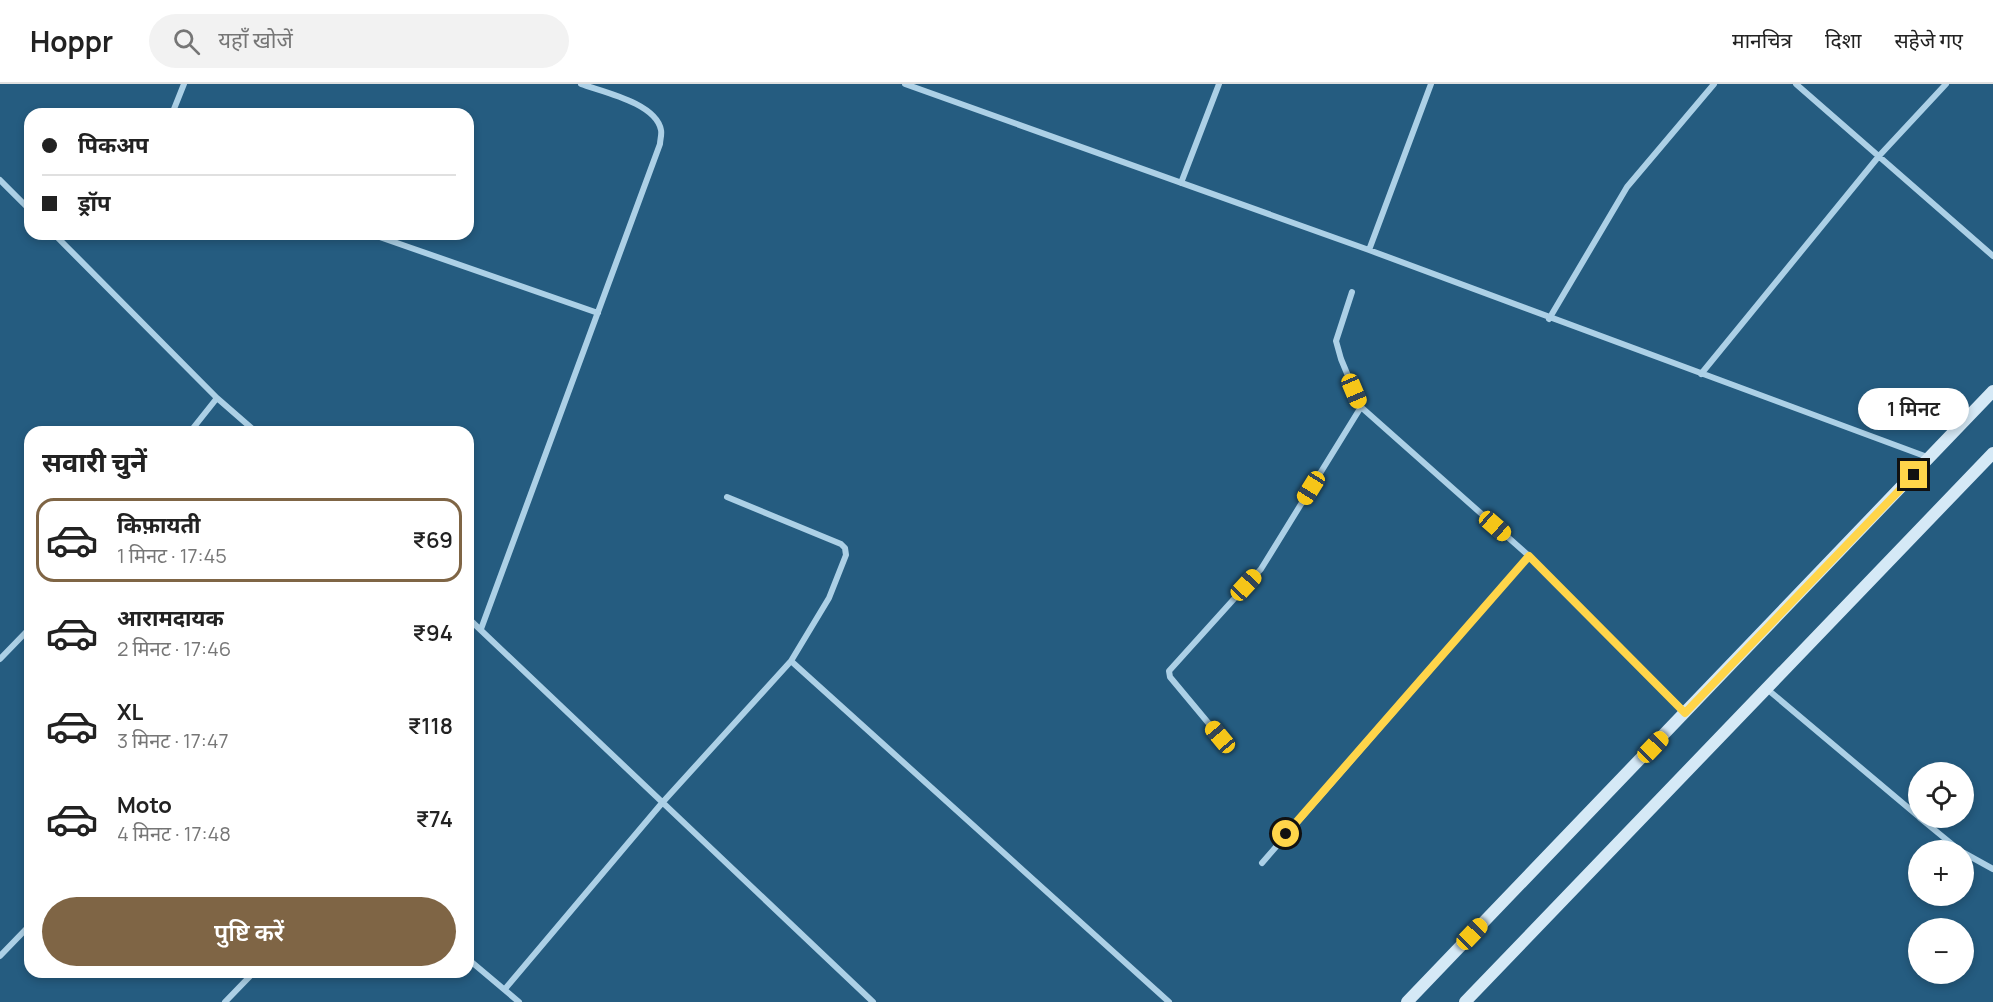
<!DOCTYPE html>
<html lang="hi">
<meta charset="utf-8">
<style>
body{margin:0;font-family:Manrope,"Noto Sans Devanagari",sans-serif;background:#f2f2f2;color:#222;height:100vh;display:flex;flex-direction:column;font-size:22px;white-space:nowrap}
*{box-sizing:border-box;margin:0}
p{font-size:20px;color:#767676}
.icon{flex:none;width:33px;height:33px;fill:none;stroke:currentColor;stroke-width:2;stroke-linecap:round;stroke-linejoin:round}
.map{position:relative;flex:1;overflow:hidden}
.panel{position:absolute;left:24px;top:342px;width:450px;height:552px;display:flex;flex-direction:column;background:#fff;border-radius:18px;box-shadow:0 3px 9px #0003}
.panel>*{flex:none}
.top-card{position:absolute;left:24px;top:24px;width:450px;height:132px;border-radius:18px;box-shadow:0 3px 9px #0003;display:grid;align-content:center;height:132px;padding:0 18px;background:#fff}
.controls{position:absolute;left:1908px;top:678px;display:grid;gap:12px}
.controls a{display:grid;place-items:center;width:66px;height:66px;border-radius:50%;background:#fff;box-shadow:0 3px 9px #0003;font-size:30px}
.end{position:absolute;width:27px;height:27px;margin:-14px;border:8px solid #ffd54a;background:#111;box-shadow:0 0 0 3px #111}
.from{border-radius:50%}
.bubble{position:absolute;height:42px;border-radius:21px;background:#fff;box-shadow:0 3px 9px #0003;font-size:20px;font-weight:600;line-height:42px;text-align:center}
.car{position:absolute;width:18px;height:36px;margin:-18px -9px;border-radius:8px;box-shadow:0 0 4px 2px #0007;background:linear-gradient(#f5c518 24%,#345 0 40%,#f5c518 0 76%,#345 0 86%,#f5c518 0)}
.top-card b{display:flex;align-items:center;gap:21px;height:57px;font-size:22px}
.top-card b+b{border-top:2px solid #e0e0e0}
.top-card i{width:15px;height:15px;background:#222}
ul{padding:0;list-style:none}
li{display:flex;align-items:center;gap:18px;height:84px;margin:0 12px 9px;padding:0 6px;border:3px solid transparent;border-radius:18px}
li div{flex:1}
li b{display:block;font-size:22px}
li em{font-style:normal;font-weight:600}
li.on{border-color:#7f6545}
li>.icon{width:54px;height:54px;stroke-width:1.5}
h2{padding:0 18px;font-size:27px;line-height:72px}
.primary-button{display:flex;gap:12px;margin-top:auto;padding:12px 18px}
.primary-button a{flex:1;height:69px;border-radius:36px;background:#7f6545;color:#fff;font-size:24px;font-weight:600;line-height:69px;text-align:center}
header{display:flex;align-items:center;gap:36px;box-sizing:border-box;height:84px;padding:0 30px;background:#fff;border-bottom:2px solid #e0e0e0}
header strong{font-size:28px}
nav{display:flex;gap:33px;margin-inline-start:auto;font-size:21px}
.search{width:420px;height:54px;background:#f2f2f2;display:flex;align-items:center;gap:15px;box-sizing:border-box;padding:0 21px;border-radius:33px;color:#767676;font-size:22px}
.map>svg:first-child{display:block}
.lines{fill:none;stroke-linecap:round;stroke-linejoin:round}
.minor{stroke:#acd0e6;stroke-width:6}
.secondary{stroke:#d5e9f6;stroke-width:12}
.route{stroke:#ffd54a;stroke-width:8}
</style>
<header>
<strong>Hoppr</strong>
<div class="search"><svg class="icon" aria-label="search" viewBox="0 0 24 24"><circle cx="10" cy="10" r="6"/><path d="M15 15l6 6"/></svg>यहाँ खोजें</div>
<nav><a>मानचित्र</a><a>दिशा</a><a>सहेजे गए</a></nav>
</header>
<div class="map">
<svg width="1993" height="918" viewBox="0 0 1993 918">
<rect width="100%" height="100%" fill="#255c80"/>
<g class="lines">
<!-- minor -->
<path class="minor" d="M905,0L1369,166L1930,374
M1796,0L1993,172
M172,30L184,0
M0,96L30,126
M1181,99L1219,0
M54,150L217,314L256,348
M371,150L598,229
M1369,166L1431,0
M1352,208L1336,257L1341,275L1361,323L1529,472L1685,628
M1549,235L1627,103L1714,0
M1701,290L1879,72L1946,0
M190,348L217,314
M727,413L841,460L845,464L846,471L829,514L791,577
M468,534L873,918
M481,545L660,60C660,56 662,50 661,46C656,19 603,8 581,0
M0,575L30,544
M1767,605L1918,732
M1220,653L1170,593L1169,587L1261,485L1361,323
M1920,734L1959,766
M1964,769L1993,785
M1262,779L1529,472
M0,872L30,841
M468,875L519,918
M505,905L662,719L791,577L1169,918
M225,918L254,888"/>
<!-- secondary -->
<path class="secondary" d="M1407,918L1993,307
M1465,918L1993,369"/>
</g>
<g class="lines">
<!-- route -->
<path class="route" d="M1286,750L1529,472L1685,629L1914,391"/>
</g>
</svg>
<div class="controls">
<a><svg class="icon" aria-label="locate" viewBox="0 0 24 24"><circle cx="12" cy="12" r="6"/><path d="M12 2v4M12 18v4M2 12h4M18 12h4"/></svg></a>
<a>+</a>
<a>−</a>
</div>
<i class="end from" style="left:1286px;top:750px"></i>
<i class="end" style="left:1914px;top:391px"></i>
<div class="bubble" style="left:1858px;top:304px;width:111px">1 मिनट</div>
<i class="car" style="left:1354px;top:307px;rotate:157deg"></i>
<i class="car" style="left:1311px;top:404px;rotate:212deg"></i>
<i class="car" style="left:1495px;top:442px;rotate:131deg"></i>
<i class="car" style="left:1246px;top:501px;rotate:43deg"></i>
<i class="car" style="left:1220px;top:653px;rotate:320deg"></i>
<i class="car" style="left:1653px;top:663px;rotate:44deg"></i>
<i class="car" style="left:1472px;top:850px;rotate:44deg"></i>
<div class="top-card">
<b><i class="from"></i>पिकअप</b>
<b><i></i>ड्रॉप</b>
</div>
<section class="panel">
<h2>सवारी चुनें</h2>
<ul>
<li class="on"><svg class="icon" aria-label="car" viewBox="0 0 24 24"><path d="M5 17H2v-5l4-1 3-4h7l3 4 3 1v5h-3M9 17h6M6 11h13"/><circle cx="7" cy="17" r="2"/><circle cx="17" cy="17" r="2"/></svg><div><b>किफ़ायती</b><p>1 मिनट · 17:45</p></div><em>₹69</em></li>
<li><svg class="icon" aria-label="car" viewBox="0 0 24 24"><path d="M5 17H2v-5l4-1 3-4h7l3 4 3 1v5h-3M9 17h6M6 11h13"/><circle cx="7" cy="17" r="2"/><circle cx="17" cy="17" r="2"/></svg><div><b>आरामदायक</b><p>2 मिनट · 17:46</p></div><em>₹94</em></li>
<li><svg class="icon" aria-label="car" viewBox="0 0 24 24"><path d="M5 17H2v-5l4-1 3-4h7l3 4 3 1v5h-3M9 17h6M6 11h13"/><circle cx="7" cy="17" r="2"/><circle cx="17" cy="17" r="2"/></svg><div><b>XL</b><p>3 मिनट · 17:47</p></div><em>₹118</em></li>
<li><svg class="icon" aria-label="car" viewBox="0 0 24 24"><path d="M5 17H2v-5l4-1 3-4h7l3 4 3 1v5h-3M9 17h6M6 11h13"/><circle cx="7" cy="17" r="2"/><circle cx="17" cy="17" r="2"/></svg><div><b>Moto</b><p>4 मिनट · 17:48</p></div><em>₹74</em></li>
</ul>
<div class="primary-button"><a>पुष्टि करें</a></div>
</section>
</div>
